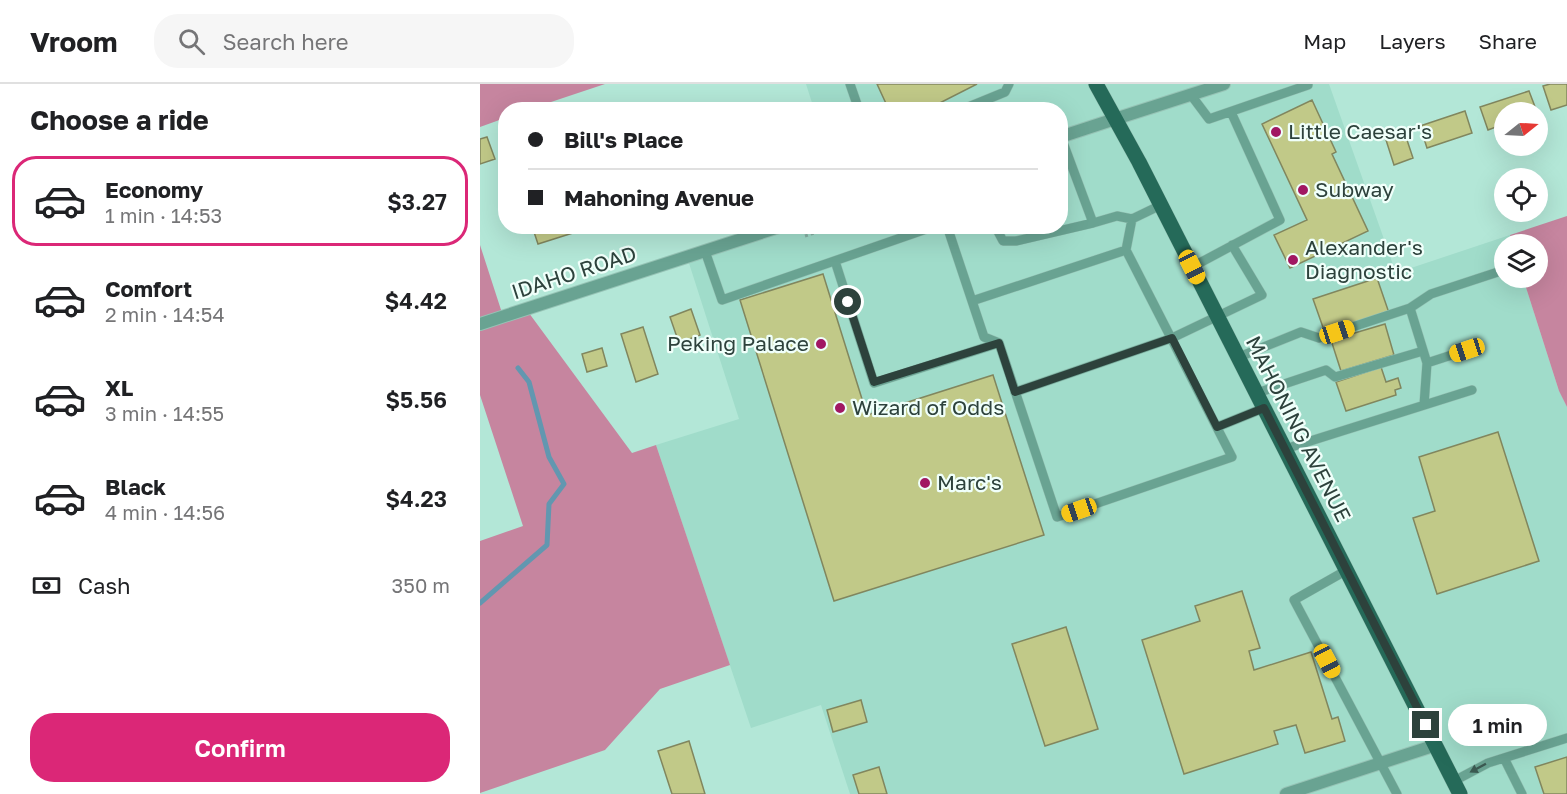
<!DOCTYPE html>
<meta charset="utf-8">
<style>
body{margin:0;font-family:"Golos Text",sans-serif;background:#f6f6f6;color:#202124;height:100vh;display:flex;flex-direction:column;font-size:22px;white-space:nowrap}
*{box-sizing:border-box;margin:0}
p{font-size:20px;color:#757577}
.icon{flex:none;width:33px;height:33px;fill:none;stroke:currentColor;stroke-width:2;stroke-linecap:round;stroke-linejoin:round}
.map{position:relative;flex:1;overflow:hidden}
.side{display:flex;flex-direction:column;background:#fff;width:480px}
.side>*{flex:none}
.top-card{position:absolute;left:18px;top:18px;width:570px;height:132px;border-radius:24px;box-shadow:0 6px 24px #0002;display:grid;align-content:center;height:132px;padding:0 30px;background:#fff}
.needle{width:39px;rotate:72deg}
.tools{position:absolute;left:1014px;top:18px;display:grid;gap:12px}
.tools a{display:grid;place-items:center;width:54px;height:54px;border-radius:50%;background:#fff;box-shadow:0 6px 24px #0002;font-size:30px}
.end{position:absolute;width:27px;height:27px;margin:-14px;border:8px solid #2d423c;background:#fff;box-shadow:0 0 0 3px #fff}
.from{border-radius:50%}
.bubble{position:absolute;height:42px;border-radius:21px;background:#fff;box-shadow:0 6px 24px #0002;font-size:20px;font-weight:600;line-height:42px;text-align:center}
.car{position:absolute;width:18px;height:36px;margin:-18px -9px;border-radius:8px;box-shadow:0 0 4px 2px #0007;background:linear-gradient(#f5c518 24%,#345 0 40%,#f5c518 0 76%,#345 0 86%,#f5c518 0)}
.top-card b{display:flex;align-items:center;gap:21px;height:57px;font-size:22px}
.top-card b+b{border-top:2px solid #e0e0e0}
.top-card i{width:15px;height:15px;background:#202124}
ul{padding:0;list-style:none}
li{display:flex;align-items:center;gap:18px;height:90px;margin:0 12px 9px;padding:0 18px;border:3px solid transparent;border-radius:24px}
li div{flex:1}
li b{display:block;font-size:22px}
li em{font-style:normal;font-weight:600}
li.on{border-color:#db2777}
li>.icon{width:54px;height:54px;stroke-width:1.5}
h2{padding:0 30px;font-size:27px;line-height:72px}
.pay{display:flex;align-items:center;gap:15px;height:66px;padding:0 30px;font-size:22px}
.pay p{margin-inline-start:auto}
.cta{display:flex;gap:12px;margin-top:auto;padding:12px 30px}
.cta a{flex:1;height:69px;border-radius:24px;background:#db2777;color:#fff;font-size:24px;font-weight:600;line-height:69px;text-align:center}
header{display:flex;align-items:center;gap:36px;box-sizing:border-box;height:84px;padding:0 30px;background:#fff;border-bottom:2px solid #e0e0e0}
header strong{font-size:28px}
nav{display:flex;gap:33px;margin-inline-start:auto;font-size:21px}
.search{width:420px;height:54px;background:#f6f6f6;display:flex;align-items:center;gap:15px;box-sizing:border-box;padding:0 21px;border-radius:24px;color:#757577;font-size:22px}
main{display:flex;flex:1;min-height:0}
.map>svg:first-child{display:block}
.built{fill:#a0dcca}
.forest{fill:#c6859f}
.lines{fill:none;stroke-linecap:round;stroke-linejoin:round}
.stream{stroke:#6297b0;stroke-width:5}
.building{fill:#c1c988;stroke:#81865e;stroke-width:1.5}
.service-casing{stroke:#96c3b5;stroke-width:10}
.minor-casing{stroke:#96c3b5;stroke-width:14}
.tertiary-casing{stroke:#96c3b5;stroke-width:14}
.primary-casing{stroke:#96c3b5;stroke-width:16}
.path{stroke:#85aea2;stroke-width:3;stroke-dasharray:3 3;stroke-linecap:butt}
.service{stroke:#69a392;stroke-width:9}
.minor{stroke:#69a392;stroke-width:12}
.tertiary{stroke:#69a392;stroke-width:12}
.primary{stroke:#256a59;stroke-width:15}
.oneway{fill:#3c5a52}
.route{stroke:#2d423c;stroke-width:8}
.poi-dot{fill:#a11762;stroke:#f0fffa;stroke-width:2}
.labels{text-anchor:middle;stroke-width:4.5;stroke-linejoin:round;paint-order:stroke}
.poi-label{font-size:21px;fill:#2d423c;stroke:#f0fffa;text-anchor:start}
.street-label{font-size:21px;fill:#2d423c;stroke:#f0fffa}
</style>
<header>
<strong>Vroom</strong>
<div class="search"><svg class="icon" aria-label="search" viewBox="0 0 24 24"><circle cx="10" cy="10" r="6"/><path d="M15 15l6 6"/></svg>Search here</div>
<nav><a>Map</a><a>Layers</a><a>Share</a></nav>
</header>
<main>
<section class="side">
<h2>Choose a ride</h2>
<ul>
<li class="on"><svg class="icon" aria-label="car" viewBox="0 0 24 24"><path d="M5 17H2v-5l4-1 3-4h7l3 4 3 1v5h-3M9 17h6M6 11h13"/><circle cx="7" cy="17" r="2"/><circle cx="17" cy="17" r="2"/></svg><div><b>Economy</b><p>1 min · 14:53</p></div><em>$3.27</em></li>
<li><svg class="icon" aria-label="car" viewBox="0 0 24 24"><path d="M5 17H2v-5l4-1 3-4h7l3 4 3 1v5h-3M9 17h6M6 11h13"/><circle cx="7" cy="17" r="2"/><circle cx="17" cy="17" r="2"/></svg><div><b>Comfort</b><p>2 min · 14:54</p></div><em>$4.42</em></li>
<li><svg class="icon" aria-label="car" viewBox="0 0 24 24"><path d="M5 17H2v-5l4-1 3-4h7l3 4 3 1v5h-3M9 17h6M6 11h13"/><circle cx="7" cy="17" r="2"/><circle cx="17" cy="17" r="2"/></svg><div><b>XL</b><p>3 min · 14:55</p></div><em>$5.56</em></li>
<li><svg class="icon" aria-label="car" viewBox="0 0 24 24"><path d="M5 17H2v-5l4-1 3-4h7l3 4 3 1v5h-3M9 17h6M6 11h13"/><circle cx="7" cy="17" r="2"/><circle cx="17" cy="17" r="2"/></svg><div><b>Black</b><p>4 min · 14:56</p></div><em>$4.23</em></li>
</ul>
<div class="pay"><svg class="icon" aria-label="cash" viewBox="0 0 24 24"><path d="M3 7h18v10H3z"/><circle cx="12" cy="12" r="2"/></svg>Cash<p>350 m</p></div>
<div class="cta"><a>Confirm</a></div>
</section>
<div class="map">
<svg width="1087" height="710" viewBox="0 0 1087 710">
<rect width="100%" height="100%" fill="#b3e7d7"/>
<!-- built -->
<path class="built" d="M326,0H849L916,189L1030,151L1033,160H1024V194H1043L1079,307L1087,323V710H370L341,621L271,644L176,361L259,335L207,173L302,143L580,142V26L334,25Z"/>
<!-- forest -->
<path class="forest" d="M0,0H125L50,25L26,26L25,34L0,43Z
M1087,132V323L1079,307L1043,194H1058V160H1033L1030,151Z
M0,161L23,232L46,225L152,369L176,361L250,581L180,605L125,666L0,709V457L43,442L0,311Z"/>
<g class="lines">
<!-- stream -->
<path class="stream" d="M0,519L67,461L69,420L84,400L69,373L49,298L38,284"/>
</g>
<!-- building -->
<path class="building" d="M397,0H497L446,26H409Z
M1070,0H1087V21L1071,26L1063,2Z
M1049,7L1057,28H1024V40L1008,46L1000,23Z
M832,16L856,68L852,70L888,147L810,184L794,151L827,136L782,40Z
M985,27L992,49L947,64L940,42Z
M925,50L933,74L914,81L906,56Z
M7,53L15,75L0,80V55Z
M52,142H94L96,148L58,160Z
M343,190L387,331L513,291L564,451L354,517L260,216Z
M897,194L909,229L845,249L833,215Z
M211,225L220,251L199,259L190,233Z
M905,240L914,271L861,287L851,256Z
M163,243L178,290L156,298L141,250Z
M122,264L127,282L107,288L102,270Z
M901,283L906,298L918,294L921,304L915,306L916,311L866,327L856,298Z
M1018,348L1059,477L957,510L933,434L955,427L939,373Z
M762,507L780,564L769,567L774,586L831,568L852,635L858,633L865,657L825,669L816,641L794,647L798,660L704,690L662,556L720,537L715,522Z
M586,543L618,645L565,662L532,560Z
M381,616L387,638L353,648L347,626Z
M209,657L225,710H192L178,667Z
M1087,673V710H1064L1055,683Z
M399,683L407,710H379L373,691Z"/>
<g class="lines">
<!-- service casing -->
<g class="service-casing">
<path id="service" d="M370,0L379,26
M711,11L729,35L828,1V0
M481,26L525,8L529,0
M581,53L613,139L637,132L652,135L681,121
M467,142L504,253L519,259L577,433L752,373L646,166L492,217
M515,142L523,157H536L613,139
M646,166L652,135
M225,167L242,216L455,142
M355,177L394,299L519,259
M712,183L800,136L751,28
M930,224L951,210L1024,186
M759,273L821,248L839,254L930,224L947,279L944,321
M947,279L987,266
M535,308L692,254L782,211L752,161
M777,309L846,286L855,293L943,267
M737,343L784,324
M805,365L992,306
M867,486L814,516L917,710
M1024,674L1042,710
M974,697L1008,679L1087,654"/>
</g>
<!-- minor casing -->
<g class="minor-casing">
<path id="minor" d="M635,35L744,0"/>
</g>
<!-- tertiary casing -->
<g class="tertiary-casing">
<path id="tertiary" d="M580,53L635,35
M0,240L302,142
M806,710L956,661"/>
</g>
<!-- primary casing -->
<g class="primary-casing">
<path id="primary" d="M616,0L659,78L980,710"/>
</g>
<!-- path -->
<path class="path" d="M325,152L356,142"/>
<!-- service -->
<use href="#service" class="service"/>
<!-- minor -->
<use href="#minor" class="minor"/>
<!-- tertiary -->
<use href="#tertiary" class="tertiary"/>
<!-- primary -->
<use href="#primary" class="primary"/>
</g>
<!-- one-way arrows -->
<defs><path id="oneway-solid" d="M-6-.8H1V-3.2L6.5 0L1 3.2V.8H-6Z" transform="scale(1.5)"/></defs>
<use class="oneway" href="#oneway-solid" transform="translate(998 684) rotate(152)"/>
<g class="lines">
<!-- route -->
<path class="route" d="M368,218L394,298L519,259L535,308L692,254L737,343L784,324L946,641"/>
</g>
<!-- markers -->
<g class="poi-dot">
<circle cx="796" cy="48" r="6"/>
<circle cx="823" cy="106" r="6"/>
<circle cx="813" cy="176" r="6"/>
<circle cx="341" cy="260" r="6"/>
<circle cx="360" cy="324" r="6"/>
<circle cx="445" cy="399" r="6"/>
</g>
<g class="labels">
<!-- poi labels -->
<g class="poi-label">
<text x="808" y="55">Little Caesar's</text>
<text x="835" y="113">Subway</text>
<text x="825" y="171">Alexander's<tspan x="825" dy="24">Diagnostic</tspan></text>
<text x="329" y="267" text-anchor="end">Peking Palace</text>
<text x="372" y="331">Wizard of Odds</text>
<text x="457" y="406">Marc's</text>
</g>
<!-- street labels -->
<g class="street-label">
<text transform="translate(94 189) rotate(-18)" y="7">IDAHO ROAD</text>
<text transform="translate(818 345) rotate(63)" y="7">MAHONING AVENUE</text>
</g>
</g>
</svg>
<div class="tools">
<a><svg class="needle" viewBox="-14 -14 28 28"><path d="M0-13l5 13h-10z" fill="#e53935"/><path d="M0 13l5-13h-10z" fill="#757577"/></svg></a>
<a><svg class="icon" aria-label="locate" viewBox="0 0 24 24"><circle cx="12" cy="12" r="6"/><path d="M12 2v4M12 18v4M2 12h4M18 12h4"/></svg></a>
<a><svg class="icon" aria-label="layers" viewBox="0 0 24 24"><path d="M12 4l9 5-9 5-9-5zM3 14l9 5 9-5"/></svg></a>
</div>
<i class="end from" style="left:368px;top:218px"></i>
<i class="end" style="left:946px;top:641px"></i>
<div class="bubble" style="left:968px;top:620px;width:99px">1 min</div>
<i class="car" style="left:712px;top:183px;rotate:153deg"></i>
<i class="car" style="left:857px;top:248px;rotate:72deg"></i>
<i class="car" style="left:987px;top:266px;rotate:252deg"></i>
<i class="car" style="left:599px;top:426px;rotate:251deg"></i>
<i class="car" style="left:847px;top:577px;rotate:152deg"></i>
<div class="top-card">
<b><i class="from"></i>Bill's Place</b>
<b><i></i>Mahoning Avenue</b>
</div>
</div>
</main>
